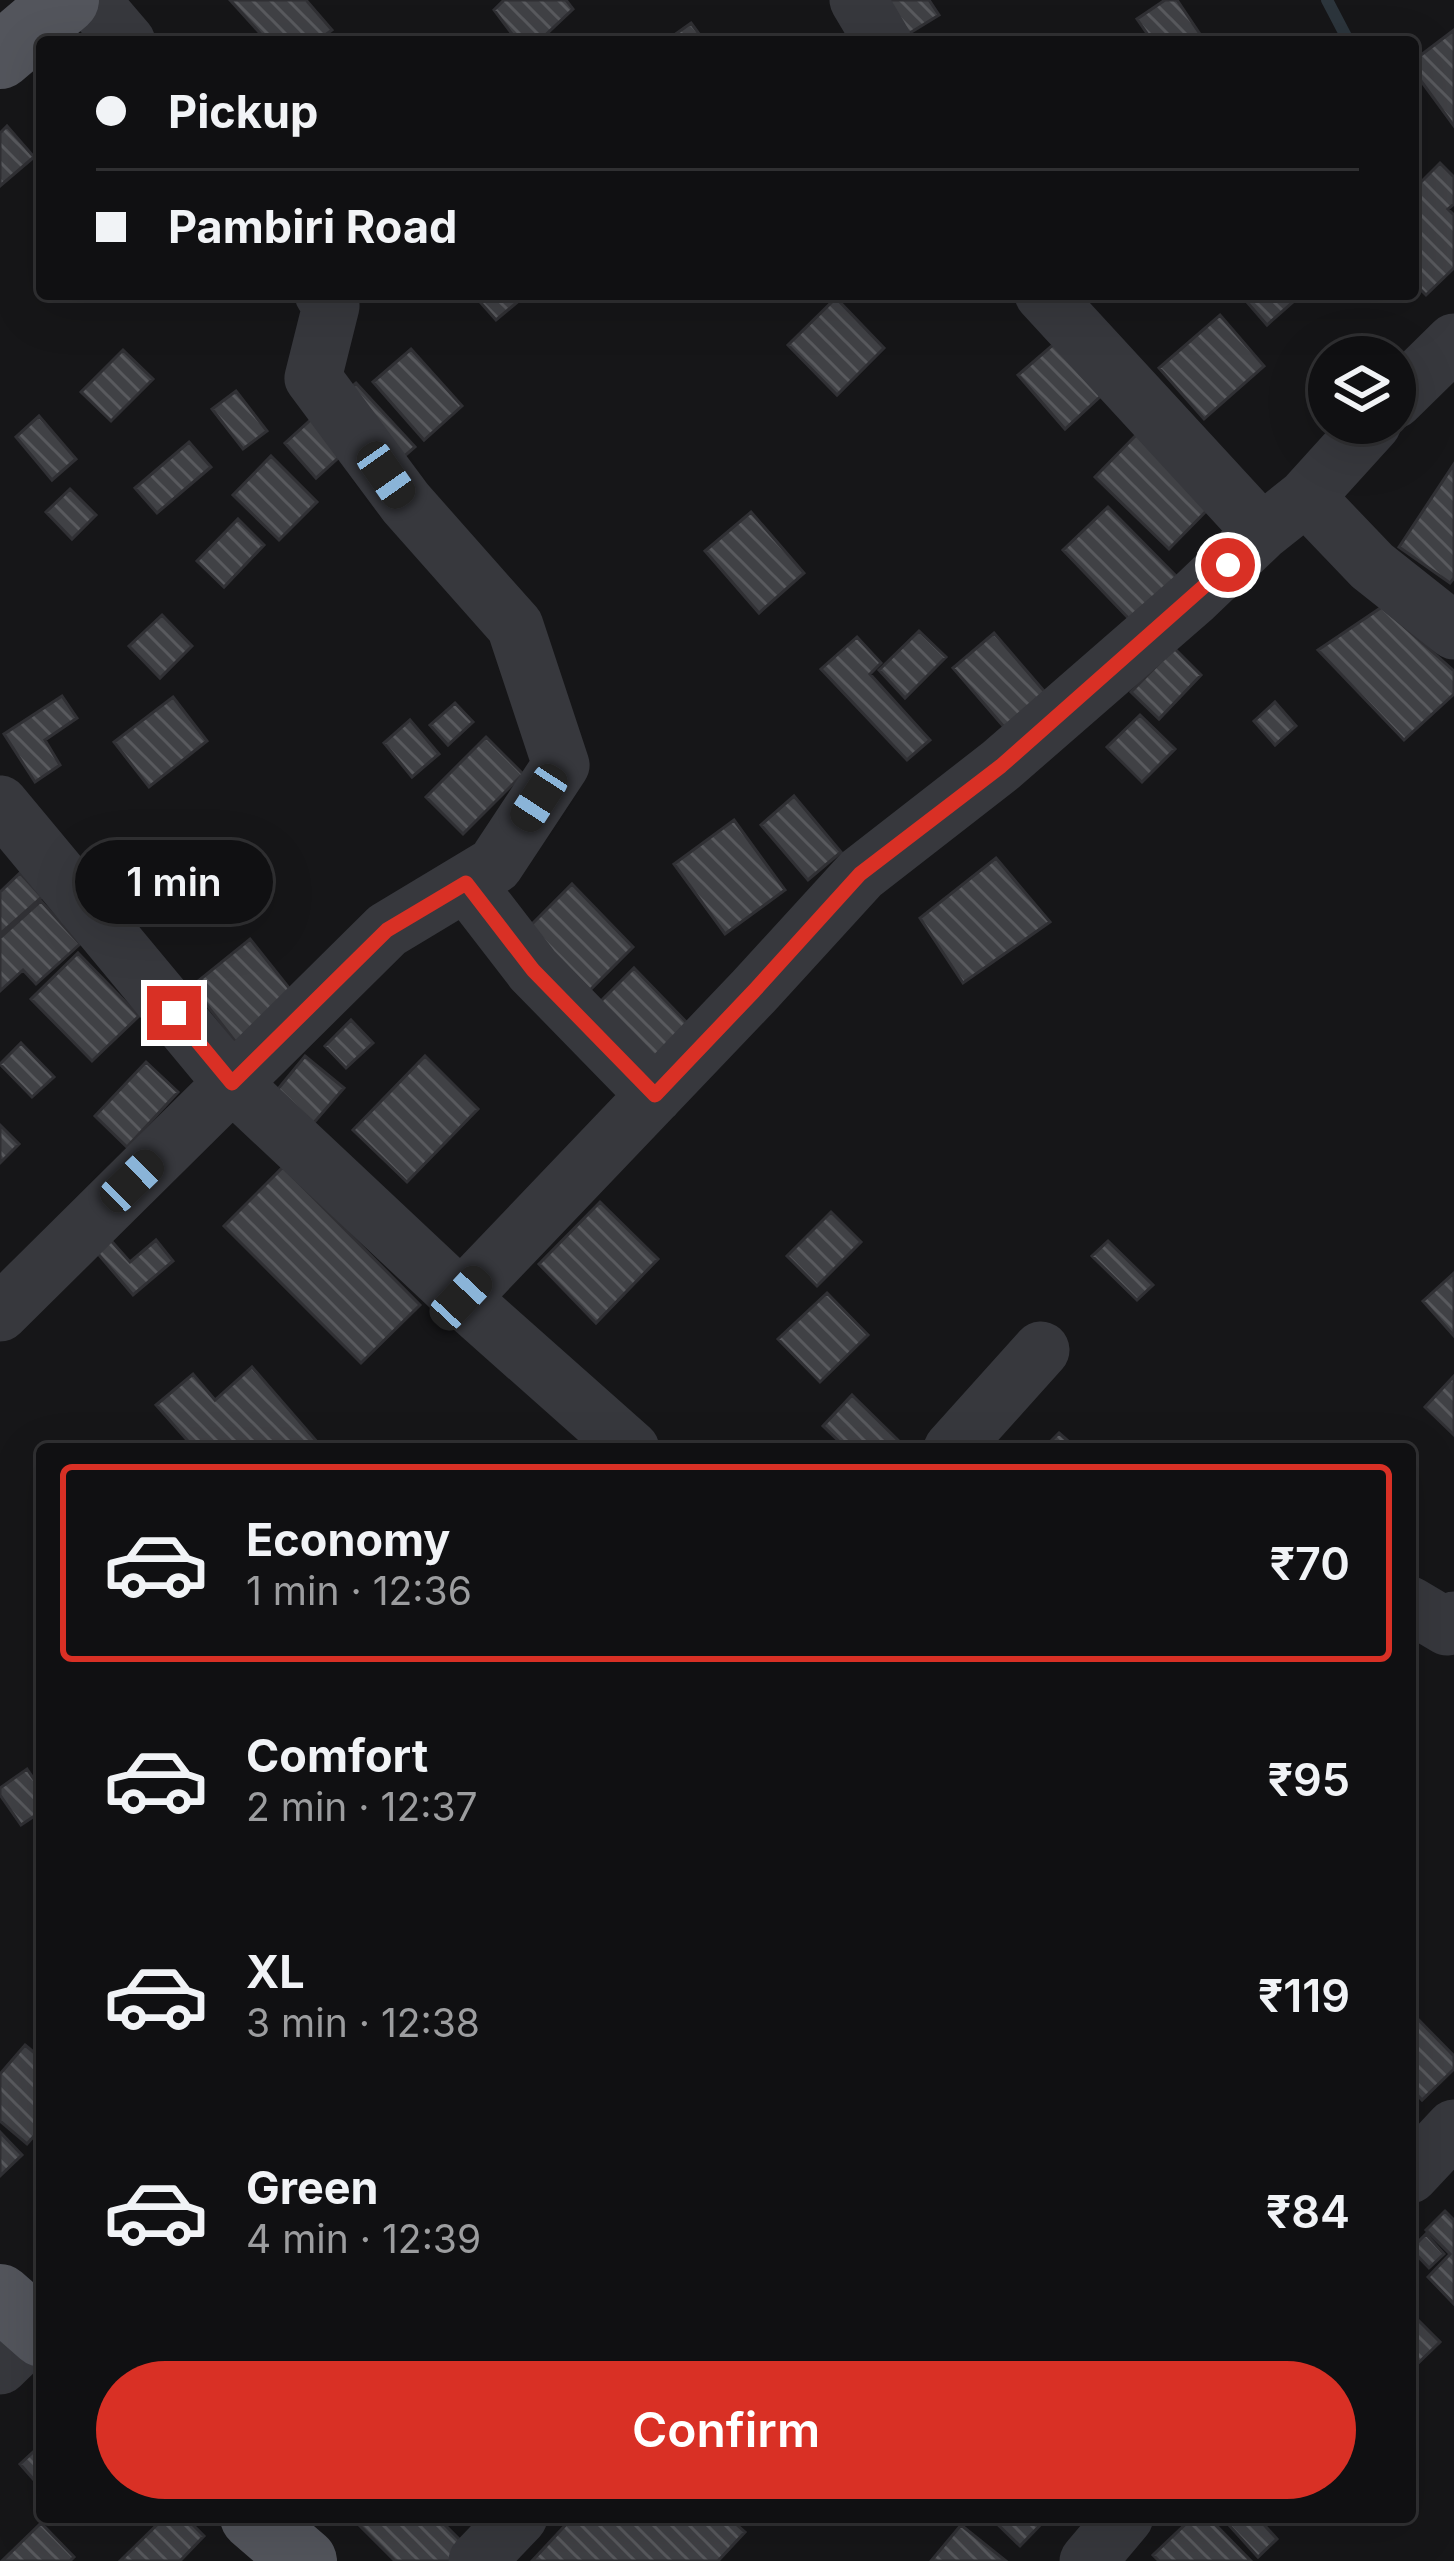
<!DOCTYPE html>
<meta charset="utf-8">
<style>
body{margin:0;font-family:Inter,sans-serif;background:#19191b;color:#f1f3f6;height:100vh;display:flex;flex-direction:column;font-size:45px;white-space:nowrap}
*{box-sizing:border-box;margin:0}
p{font-size:39px;color:#9c9d9f}
.icon{flex:none;width:66px;height:66px;fill:none;stroke:currentColor;stroke-width:2;stroke-linecap:round;stroke-linejoin:round}
.map{position:relative;flex:1;overflow:hidden}
.drawer{position:absolute;left:36px;top:1443px;width:1380px;height:1080px;display:flex;flex-direction:column;background:#101012;border-radius:12px;box-shadow:0 12px 48px #0002,0 0 0 3px #303032}
.drawer>*{flex:none}
.banner{position:absolute;left:36px;top:36px;width:1383px;height:264px;border-radius:12px;box-shadow:0 12px 48px #0002,0 0 0 3px #303032;display:grid;align-content:center;height:264px;padding:0 60px;background:#101012}
.tools{position:absolute;left:1308px;top:336px;display:grid;gap:24px}
.tools a{display:grid;place-items:center;width:108px;height:108px;border-radius:50%;background:#101012;box-shadow:0 12px 48px #0002,0 0 0 3px #303032;font-size:60px}
.end{position:absolute;width:54px;height:54px;margin:-27px;border:15px solid #d93025;background:#fff;box-shadow:0 0 0 6px #fff}
.from{border-radius:50%}
.bubble{position:absolute;height:84px;border-radius:42px;background:#101012;box-shadow:0 12px 48px #0002,0 0 0 3px #303032;font-size:39px;font-weight:600;line-height:84px;text-align:center}
.car{position:absolute;width:36px;height:72px;margin:-36px -18px;border-radius:15px;box-shadow:0 0 9px 3px #0007;background:linear-gradient(#222 24%,#8ab4d8 0 40%,#222 0 76%,#8ab4d8 0 86%,#222 0)}
.banner b{display:flex;align-items:center;gap:42px;height:114px;font-size:45px}
.banner b+b{border-top:3px solid #303032}
.banner i{width:30px;height:30px;background:#f1f3f6}
ul{padding:21px 0 0;list-style:none}
li{display:flex;align-items:center;gap:36px;height:198px;margin:0 24px 18px;padding:0 36px;border:6px solid transparent;border-radius:12px}
li div{flex:1}
li b{display:block;font-size:45px}
li em{font-style:normal;font-weight:600}
li.selected{border-color:#d93025}
li>.icon{width:108px;height:108px;stroke-width:1.5}
.primary-button{display:flex;gap:24px;margin-top:auto;padding:24px 60px}
.primary-button a{flex:1;height:138px;border-radius:72px;background:#d93025;color:#fff;font-size:48px;font-weight:600;line-height:138px;text-align:center}
.map>svg:first-child{display:block}
.lines{fill:none;stroke-linecap:round;stroke-linejoin:round}
.stream{stroke:#2c353c;stroke-width:12}
.building{fill:url(#building-back-hatch);stroke:#303034;stroke-width:3}
.minor{stroke:#37383d;stroke-width:57}
.major{stroke:#53555c;stroke-width:66}
.route{stroke:#d93025;stroke-width:15}
</style>
<div class="map">
<svg width="1454" height="2561" viewBox="0 0 1454 2561">
<defs>
<pattern id="building-back-hatch" width="6" height="6" patternUnits="userSpaceOnUse" patternTransform="scale(3)"><rect width="6" height="6" fill="#404145"/><path d="M-1 5l2 2M0 0l6 6M5-1l2 2" fill="none" stroke="#595a5e"/></pattern>
</defs>
<rect width="100%" height="100%" fill="#161618"/>
<g class="lines">
<!-- stream -->
<path class="stream" d="M1327,0L1349,42"/>
</g>
<!-- building -->
<path class="building" d="M230,0H306L332,30L316,42H268Z
M504,0H566L573,9L538,42H518L494,10Z
M883,0H929L939,15L905,36Z
M1165,0H1177L1204,40L1153,42L1137,19Z
M691,23L705,42H672L670,38Z
M1454,30V126L1413,70V61Z
M7,126L34,157L0,186V133Z
M1440,163L1454,177V204L1448,209L1454,215V268L1426,295L1413,282V190Z
M473,294H527L496,320Z
M1240,294H1302L1267,325Z
M836,298L884,348L837,395L788,345Z
M1220,315L1264,366L1204,419L1159,368Z
M1055,343L1101,396L1065,429L1018,375Z
M1355,345L1367,357H1344Z
M411,349L462,406L424,440L373,382Z
M123,350L153,379L111,421L81,392Z
M1329,372V414L1308,393Z
M356,383L415,447L392,467L334,402Z
M236,391L267,431L243,449L212,409Z
M326,406L357,441L316,478L285,443Z
M39,416L76,459L52,480L16,437Z
M1142,429L1216,501L1169,549L1095,477Z
M189,442L211,467L157,513L135,488Z
M271,456L317,502L279,540L233,495Z
M1454,464V578L1450,583L1399,547Z
M70,489L96,515L72,539L46,512Z
M1108,507L1178,578L1132,622L1063,550Z
M751,512L804,573L759,613L705,551Z
M238,519L264,545L224,587L197,561Z
M1382,607L1454,671V694L1404,740L1318,650Z
M162,615L192,646L160,678L129,646Z
M919,631L946,657L905,698L879,670Z
M994,633L1057,706L1017,742L953,668Z
M857,637L881,663L870,674L930,740L907,760L821,669Z
M1174,648L1201,675L1159,719L1131,692Z
M62,696L77,718L45,740L60,765L35,782L4,734Z
M173,697L207,741L149,787L114,742Z
M1275,702L1296,726L1275,745L1254,721Z
M455,703L473,722L448,745L430,725Z
M1140,715L1175,749L1142,782L1107,747Z
M410,720L439,754L412,777L384,743Z
M486,737L523,774L463,834L426,797Z
M794,796L841,852L808,880L761,825Z
M734,820L785,890L725,934L674,864Z
M996,858L1050,922L963,983L920,918Z
M20,873L42,897L0,934V892Z
M572,884L633,947L585,995L524,932Z
M41,901L80,944L36,984L23,970L0,991V938Z
M250,939L297,998L238,1045L192,986Z
M78,953L139,1016L92,1061L31,999Z
M634,968L694,1030L651,1072L591,1011Z
M351,1020L373,1043L346,1068L325,1046Z
M21,1043L54,1077L32,1097L0,1064Z
M305,1056L344,1088L311,1126L273,1095Z
M425,1056L478,1109L407,1182L353,1130Z
M146,1062L178,1092L127,1147L95,1116Z
M0,1125L19,1144L0,1163Z
M283,1167L420,1305L361,1363L224,1226Z
M600,1202L658,1259L596,1323L539,1264Z
M831,1212L861,1242L817,1286L787,1256Z
M107,1236L130,1262L156,1240L173,1261L133,1295L93,1248Z
M1108,1241L1153,1285L1137,1300L1092,1256Z
M1454,1273V1336L1423,1301Z
M827,1293L868,1335L820,1382L778,1339Z
M252,1367L319,1444L313,1449H195L156,1405L193,1374L215,1400Z
M1454,1376V1435L1425,1407Z
M852,1395L907,1449H847L823,1426Z
M1059,1433L1075,1447L1043,1449Z
M27,1769L42,1791V1811L21,1825L0,1795V1788Z
M1410,2011L1454,2056V2069L1422,2100L1410,2087Z
M25,2045L42,2059V2127L27,2144L0,2121V2074Z
M0,2132L22,2155L0,2176Z
M1445,2211L1454,2220V2304L1428,2277L1450,2254L1426,2230Z
M1426,2234L1444,2254L1429,2268L1411,2249Z
M1410,2312L1440,2342L1410,2371Z
M42,2444V2489L20,2464Z
M165,2517H185L204,2536L180,2561H120Z
M351,2517H437L469,2549L457,2561H395Z
M573,2517H728L745,2532L718,2561H532Z
M990,2517H1048L1020,2546Z
M1193,2517H1208L1251,2561H1159L1153,2555Z
M1234,2517H1257L1277,2539L1258,2557L1227,2523Z
M41,2523L74,2557L70,2561H2Z
M961,2525L1006,2561H931Z"/>
<g class="lines">
<!-- minor -->
<path class="minor" d="M91,0L127,42
M858,0L883,42
M1043,294L1262,532
M1395,400L1454,342
M1306,497L1372,566L1454,631
M0,804L232,1083L461,1298L631,1449
M466,883L533,970L655,1095
M461,1298L754,991L861,874L1001,765L1194,597L1262,532L1306,497L1373,423
M0,1313L387,930L495,865L561,765L515,626L406,503L313,378L331,306L323,294
M952,1449L1041,1350
M1410,1605L1447,1627L1454,1620
M1410,2175L1454,2128
M0,2366L37,2330
M477,2561L519,2517
M1088,2561L1125,2517"/>
<!-- major -->
<path class="major" d="M0,56L66,0
M0,2297L42,2334
M253,2517L304,2561"/>
</g>
<g class="lines">
<!-- route -->
<path class="route" d="M174,1013L232,1083L387,930L466,883L533,970L655,1095L754,991L860,874L1001,766L1228,565"/>
</g>
</svg>
<div class="tools">
<a><svg class="icon" aria-label="layers" viewBox="0 0 24 24"><path d="M12 4l9 5-9 5-9-5zM3 14l9 5 9-5"/></svg></a>
</div>
<i class="end from" style="left:1228px;top:565px"></i>
<i class="end" style="left:174px;top:1013px"></i>
<div class="bubble" style="left:75px;top:840px;width:198px">1 min</div>
<i class="car" style="left:386px;top:475px;rotate:145deg"></i>
<i class="car" style="left:539px;top:798px;rotate:213deg"></i>
<i class="car" style="left:132px;top:1181px;rotate:46deg"></i>
<i class="car" style="left:461px;top:1298px;rotate:43deg"></i>
<div class="banner">
<b><i class="from"></i>Pickup</b>
<b><i></i>Pambiri Road</b>
</div>
<section class="drawer">
<ul>
<li class="selected"><svg class="icon" aria-label="car" viewBox="0 0 24 24"><path d="M5 17H2v-5l4-1 3-4h7l3 4 3 1v5h-3M9 17h6M6 11h13"/><circle cx="7" cy="17" r="2"/><circle cx="17" cy="17" r="2"/></svg><div><b>Economy</b><p>1 min · 12:36</p></div><em>₹70</em></li>
<li><svg class="icon" aria-label="car" viewBox="0 0 24 24"><path d="M5 17H2v-5l4-1 3-4h7l3 4 3 1v5h-3M9 17h6M6 11h13"/><circle cx="7" cy="17" r="2"/><circle cx="17" cy="17" r="2"/></svg><div><b>Comfort</b><p>2 min · 12:37</p></div><em>₹95</em></li>
<li><svg class="icon" aria-label="car" viewBox="0 0 24 24"><path d="M5 17H2v-5l4-1 3-4h7l3 4 3 1v5h-3M9 17h6M6 11h13"/><circle cx="7" cy="17" r="2"/><circle cx="17" cy="17" r="2"/></svg><div><b>XL</b><p>3 min · 12:38</p></div><em>₹119</em></li>
<li><svg class="icon" aria-label="car" viewBox="0 0 24 24"><path d="M5 17H2v-5l4-1 3-4h7l3 4 3 1v5h-3M9 17h6M6 11h13"/><circle cx="7" cy="17" r="2"/><circle cx="17" cy="17" r="2"/></svg><div><b>Green</b><p>4 min · 12:39</p></div><em>₹84</em></li>
</ul>
<div class="primary-button"><a>Confirm</a></div>
</section>
</div>
